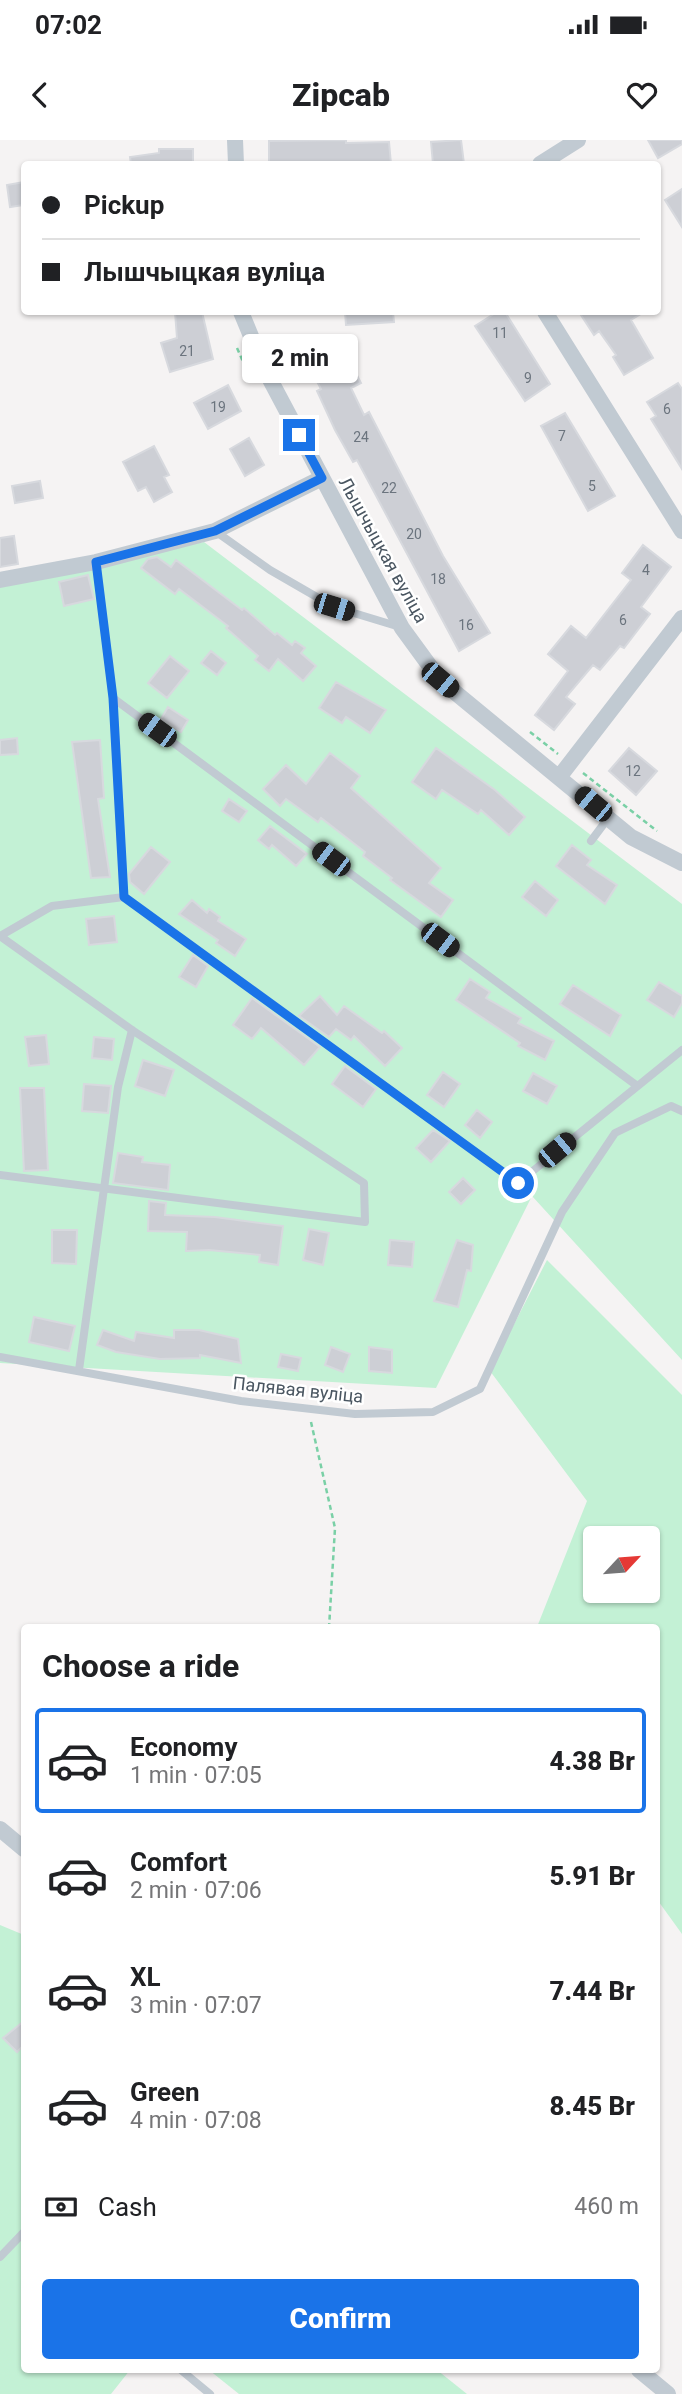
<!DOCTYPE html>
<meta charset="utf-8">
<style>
body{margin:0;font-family:Roboto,sans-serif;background:#f2f2f2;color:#202124;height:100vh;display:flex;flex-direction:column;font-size:26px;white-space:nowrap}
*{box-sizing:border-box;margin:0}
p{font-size:23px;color:#757577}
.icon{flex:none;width:38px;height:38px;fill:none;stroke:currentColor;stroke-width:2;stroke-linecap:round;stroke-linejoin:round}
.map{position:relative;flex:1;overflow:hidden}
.sheet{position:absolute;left:21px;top:1484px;width:639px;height:749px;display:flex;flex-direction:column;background:#fff;border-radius:7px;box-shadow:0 2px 5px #0004}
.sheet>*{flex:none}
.guide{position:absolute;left:21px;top:21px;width:640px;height:154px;border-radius:7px;box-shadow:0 2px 5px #0004;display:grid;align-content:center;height:154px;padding:0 21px;background:#fff}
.needle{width:46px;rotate:64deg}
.fabs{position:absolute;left:583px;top:1386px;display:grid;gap:14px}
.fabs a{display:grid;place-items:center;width:77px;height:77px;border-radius:7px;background:#fff;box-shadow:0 2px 5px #0004;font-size:35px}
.end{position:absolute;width:32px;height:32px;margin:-16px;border:9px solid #1a73e8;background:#fff;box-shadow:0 0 0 4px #fff}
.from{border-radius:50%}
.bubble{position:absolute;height:49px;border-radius:7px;background:#fff;box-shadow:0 2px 5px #0004;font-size:23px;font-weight:800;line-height:49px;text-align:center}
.car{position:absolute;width:21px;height:42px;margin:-21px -10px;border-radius:9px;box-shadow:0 0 5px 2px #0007;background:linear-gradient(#222 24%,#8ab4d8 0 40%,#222 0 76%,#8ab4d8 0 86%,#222 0)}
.guide b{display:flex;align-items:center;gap:24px;height:66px;font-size:26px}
.guide b+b{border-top:2px solid #e0e0e0}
.guide i{width:18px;height:18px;background:#202124}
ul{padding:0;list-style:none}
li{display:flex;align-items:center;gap:21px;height:105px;margin:0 14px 10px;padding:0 7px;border:4px solid transparent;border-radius:7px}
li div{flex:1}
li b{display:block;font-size:26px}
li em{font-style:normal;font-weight:800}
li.selected{border-color:#1a73e8}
li>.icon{width:63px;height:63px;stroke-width:1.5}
h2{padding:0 21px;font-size:32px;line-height:84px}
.pay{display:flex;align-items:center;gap:18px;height:77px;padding:0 21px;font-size:26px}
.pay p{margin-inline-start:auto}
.cta{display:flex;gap:14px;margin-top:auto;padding:14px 21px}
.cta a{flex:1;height:80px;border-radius:7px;background:#1a73e8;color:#fff;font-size:28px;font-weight:800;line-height:80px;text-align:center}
.status{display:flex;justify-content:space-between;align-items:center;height:49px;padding:0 35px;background:#fff;direction:ltr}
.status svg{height:19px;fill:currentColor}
header{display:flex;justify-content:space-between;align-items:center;height:91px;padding:0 21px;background:#fff;font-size:32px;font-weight:800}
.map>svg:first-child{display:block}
.green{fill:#c3f1d5;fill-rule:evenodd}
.building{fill:#cdcfd5;stroke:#d7d9de;stroke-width:2}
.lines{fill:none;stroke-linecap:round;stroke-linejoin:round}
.path{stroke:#7ad0a6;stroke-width:2.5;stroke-dasharray:5 3.5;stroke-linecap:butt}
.service{stroke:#c1cad2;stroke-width:8}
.minor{stroke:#c1cad2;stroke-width:16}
.route{stroke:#1a73e8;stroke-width:9}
.labels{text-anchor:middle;stroke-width:5;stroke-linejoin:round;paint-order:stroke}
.number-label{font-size:14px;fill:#6b747e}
.street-label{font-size:18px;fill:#4a5661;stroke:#fff}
</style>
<div class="status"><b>07:02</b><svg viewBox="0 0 49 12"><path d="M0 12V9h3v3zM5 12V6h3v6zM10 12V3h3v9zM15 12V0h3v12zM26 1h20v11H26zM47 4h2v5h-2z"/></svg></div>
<header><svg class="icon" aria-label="back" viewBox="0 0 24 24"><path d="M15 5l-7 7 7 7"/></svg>Zipcab<svg class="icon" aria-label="heart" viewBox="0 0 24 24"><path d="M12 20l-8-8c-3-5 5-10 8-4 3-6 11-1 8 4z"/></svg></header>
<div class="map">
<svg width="682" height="2254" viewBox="0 0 682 2254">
<rect width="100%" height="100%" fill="#f5f3f3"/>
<!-- green -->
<path class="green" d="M204,402L682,764V1220L532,1056L436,1248L0,1223V443Z
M547,1120L682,1255V1794L656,1758V1488L537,1487L587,1361L490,1231ZM595,1398H648V1451H595Z
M0,1785L24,1795V2230H130L111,2254H0Z
M209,2230H437L467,2254H239Z"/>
<!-- building -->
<path class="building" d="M346,0V3L389,2L391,24H269V1Z
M461,0L464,24H433L431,2Z
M648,0H682V4L658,18Z
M159,9H193V24H131L130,17L159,13Z
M24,42V65L10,67L7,45Z
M682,49V87L665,60Z
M175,172H202L213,219L170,232L161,203L177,198Z
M345,172H393L394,182L346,185Z
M497,172H505L550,244L525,261L475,186Z
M579,172H644L631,180L653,218L624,235L613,217L616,215L599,191L594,195Z
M344,210L361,243L351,248L364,275L369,272L443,416L490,493L459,511L357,320L353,322L335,290L317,251L321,249L310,228Z
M678,243L682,249V329L651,279L656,276L647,262Z
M228,245L241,271L208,289L194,263Z
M565,273L615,356L588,371L541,286Z
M249,298L264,325L245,336L230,309Z
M154,306L169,335L164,337L172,352L154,362L146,347L138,351L123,322Z
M40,341L43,358L15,363L12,346Z
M14,396L18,424L0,427V398Z
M643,405L671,427L641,467L650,474L624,508L620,506L600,530L593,525L566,557L575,564L554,590L535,575L568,531L548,514L571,486L586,498L631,440L622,433Z
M157,417L171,427L176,420L242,470L244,468L275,495L277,493L292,505L295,501L305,508L301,513L316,526L303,541L278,519L269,531L255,520L258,516L226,488L228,486L179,449L175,454L141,428L148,419Z
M88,435L94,459L64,466L59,442Z
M211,511L226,523L217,535L201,523Z
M170,516L189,531L167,558L148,543Z
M336,542L386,570L370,593L346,577L342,583L319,568Z
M168,567L188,580L181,592L161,579Z
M17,598L18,614L0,615V600Z
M100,600L104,658L98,659L110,737L91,738L72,602Z
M436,608L495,650L525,677L509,695L481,670L478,674L442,650L436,659L412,642Z
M629,608L657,631L636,655L609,631Z
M330,613L360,636L351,648L441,728L429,743L453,760L441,777L390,740L392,738L363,716L365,712L321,678L318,682L286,659L280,666L263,649L286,625L306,644Z
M229,659L247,671L239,682L222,671Z
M270,686L307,714L296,726L272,705L269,709L258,700Z
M572,705L591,720L587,725L617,745L605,764L556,726Z
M151,707L170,722L144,754L130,742L129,734Z
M535,741L558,760L546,776L522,757Z
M192,760L207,773L209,769L220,777L218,781L246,799L235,816L216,803L218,800L179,774Z
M114,776L117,802L89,805L86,779Z
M193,815L208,826L196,847L179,837Z
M470,839L490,852L486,858L521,878L518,883L554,901L545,920L518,906L520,903L456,860Z
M659,842L682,856V863L674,877L647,860Z
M573,845L621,875L610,896L560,864Z
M320,856L337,875L344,866L382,893L384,891L402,908L385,926L354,896L351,900L336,889L329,897L299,876Z
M252,858L320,907L304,925L261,888L252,899L233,885Z
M46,895L49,924L29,926L25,897Z
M94,897L114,899L112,920L92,918Z
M143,920L174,930L165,956L135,946Z
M345,926L376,949L363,967L332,944Z
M443,932L460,944L444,967L427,955Z
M533,933L557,946L547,964L523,951Z
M84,944L111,946L108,973L82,971Z
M20,948H44L48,1030L24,1031Z
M477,970L492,982L480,998L465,985Z
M433,990L450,1001L431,1022L416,1008Z
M118,1013L143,1017L142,1022L170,1025L168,1050L113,1043Z
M463,1038L475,1050L461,1064L449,1052Z
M149,1061L166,1063L165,1075L215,1077L283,1086L278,1125L259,1122L260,1115L209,1110L186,1111L187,1092L148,1091Z
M309,1089L329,1093L323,1125L303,1120Z
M52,1090H77L76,1124L52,1123Z
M390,1100L414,1102L412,1127L388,1125Z
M457,1100L473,1105L471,1131L467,1130L458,1167L434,1161Z
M34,1177L75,1186L69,1211L29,1202Z
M103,1190L134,1201L136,1192L174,1198V1190H199L238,1199L241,1223L200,1215V1218L160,1219L116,1212L97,1205Z
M331,1207L350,1214L343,1232L325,1225Z
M369,1207L392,1210V1233L369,1231Z
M281,1214L301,1218L298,1231L278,1227Z
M24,1881V1905L17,1912L3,1898Z"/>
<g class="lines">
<!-- path -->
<path class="path" d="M237,208L251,240
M530,592L558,614
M583,633L657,691
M311,1282L335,1388L329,1488"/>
<!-- service -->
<path class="service" d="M215,391L270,430L334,467L400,487
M96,422L113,558L124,757
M113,558L636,945
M591,701L609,677
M0,1035L365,1082L364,1043L132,890L0,796L52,766L124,757L518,1043L682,910
M0,1217L241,1261L355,1274L433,1272L480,1249L562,1072L615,993L671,966L682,971
M79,1230L118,947L132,890
M0,2117L24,2092
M181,2230L210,2254"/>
<!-- minor -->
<path class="minor" d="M235,0L236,24
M540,24L578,0
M241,172L265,230L402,488L440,540L631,697L682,723
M545,172L682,391
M0,440L96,422L215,391L322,338
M560,636L682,478
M0,1689L24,1709
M639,2230L668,2254"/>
</g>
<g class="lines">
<!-- route -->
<path class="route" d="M299,295L322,338L215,391L96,422L113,558L124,757L518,1043"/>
</g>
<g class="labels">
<!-- number labels -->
<g class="number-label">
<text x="500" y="198">11</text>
<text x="187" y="216">21</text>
<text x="528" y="243">9</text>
<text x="218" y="272">19</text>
<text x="667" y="274">6</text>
<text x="562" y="301">7</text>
<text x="361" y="302">24</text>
<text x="592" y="351">5</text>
<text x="389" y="353">22</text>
<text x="414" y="399">20</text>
<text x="646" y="435">4</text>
<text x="438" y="444">18</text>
<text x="623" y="485">6</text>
<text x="466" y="490">16</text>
<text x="633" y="636">12</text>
</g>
<!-- street labels -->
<g class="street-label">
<text transform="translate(383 410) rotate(61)" y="6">Лышчыцкая вуліца</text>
<text transform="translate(298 1250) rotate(6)" y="6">Палявая вуліца</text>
</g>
</g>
</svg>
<div class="fabs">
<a><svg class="needle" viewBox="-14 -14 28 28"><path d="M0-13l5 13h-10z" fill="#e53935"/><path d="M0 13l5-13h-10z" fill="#757577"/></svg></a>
</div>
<i class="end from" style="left:518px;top:1043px"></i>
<i class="end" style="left:299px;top:295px"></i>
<div class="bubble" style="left:242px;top:194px;width:116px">2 min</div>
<i class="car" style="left:334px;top:467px;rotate:107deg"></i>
<i class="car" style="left:440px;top:540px;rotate:130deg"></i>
<i class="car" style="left:157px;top:590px;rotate:306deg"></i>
<i class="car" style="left:593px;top:664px;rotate:310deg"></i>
<i class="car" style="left:331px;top:719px;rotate:307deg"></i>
<i class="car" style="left:440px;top:800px;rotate:127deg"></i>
<i class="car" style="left:557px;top:1010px;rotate:50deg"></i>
<div class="guide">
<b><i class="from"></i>Pickup</b>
<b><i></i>Лышчыцкая вуліца</b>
</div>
<section class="sheet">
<h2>Choose a ride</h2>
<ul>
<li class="selected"><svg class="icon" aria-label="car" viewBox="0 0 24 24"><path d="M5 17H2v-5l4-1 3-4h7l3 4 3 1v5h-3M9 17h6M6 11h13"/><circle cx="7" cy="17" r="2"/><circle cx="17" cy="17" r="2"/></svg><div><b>Economy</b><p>1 min · 07:05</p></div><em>4.38 Br</em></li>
<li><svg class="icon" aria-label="car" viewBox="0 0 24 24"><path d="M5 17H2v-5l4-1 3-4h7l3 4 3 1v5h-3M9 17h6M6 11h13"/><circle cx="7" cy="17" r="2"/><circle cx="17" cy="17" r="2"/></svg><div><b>Comfort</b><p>2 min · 07:06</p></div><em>5.91 Br</em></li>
<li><svg class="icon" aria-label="car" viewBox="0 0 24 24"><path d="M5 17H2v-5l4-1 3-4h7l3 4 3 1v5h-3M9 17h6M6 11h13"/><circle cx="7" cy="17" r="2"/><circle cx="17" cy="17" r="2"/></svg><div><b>XL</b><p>3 min · 07:07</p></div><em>7.44 Br</em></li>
<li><svg class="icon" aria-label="car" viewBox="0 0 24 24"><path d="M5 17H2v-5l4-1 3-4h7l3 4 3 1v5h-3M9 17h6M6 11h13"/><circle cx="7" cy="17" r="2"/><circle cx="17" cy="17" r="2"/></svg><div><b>Green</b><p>4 min · 07:08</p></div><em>8.45 Br</em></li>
</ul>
<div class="pay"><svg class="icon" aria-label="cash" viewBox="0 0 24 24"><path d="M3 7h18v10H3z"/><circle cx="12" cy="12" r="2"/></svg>Cash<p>460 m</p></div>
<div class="cta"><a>Confirm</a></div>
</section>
</div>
